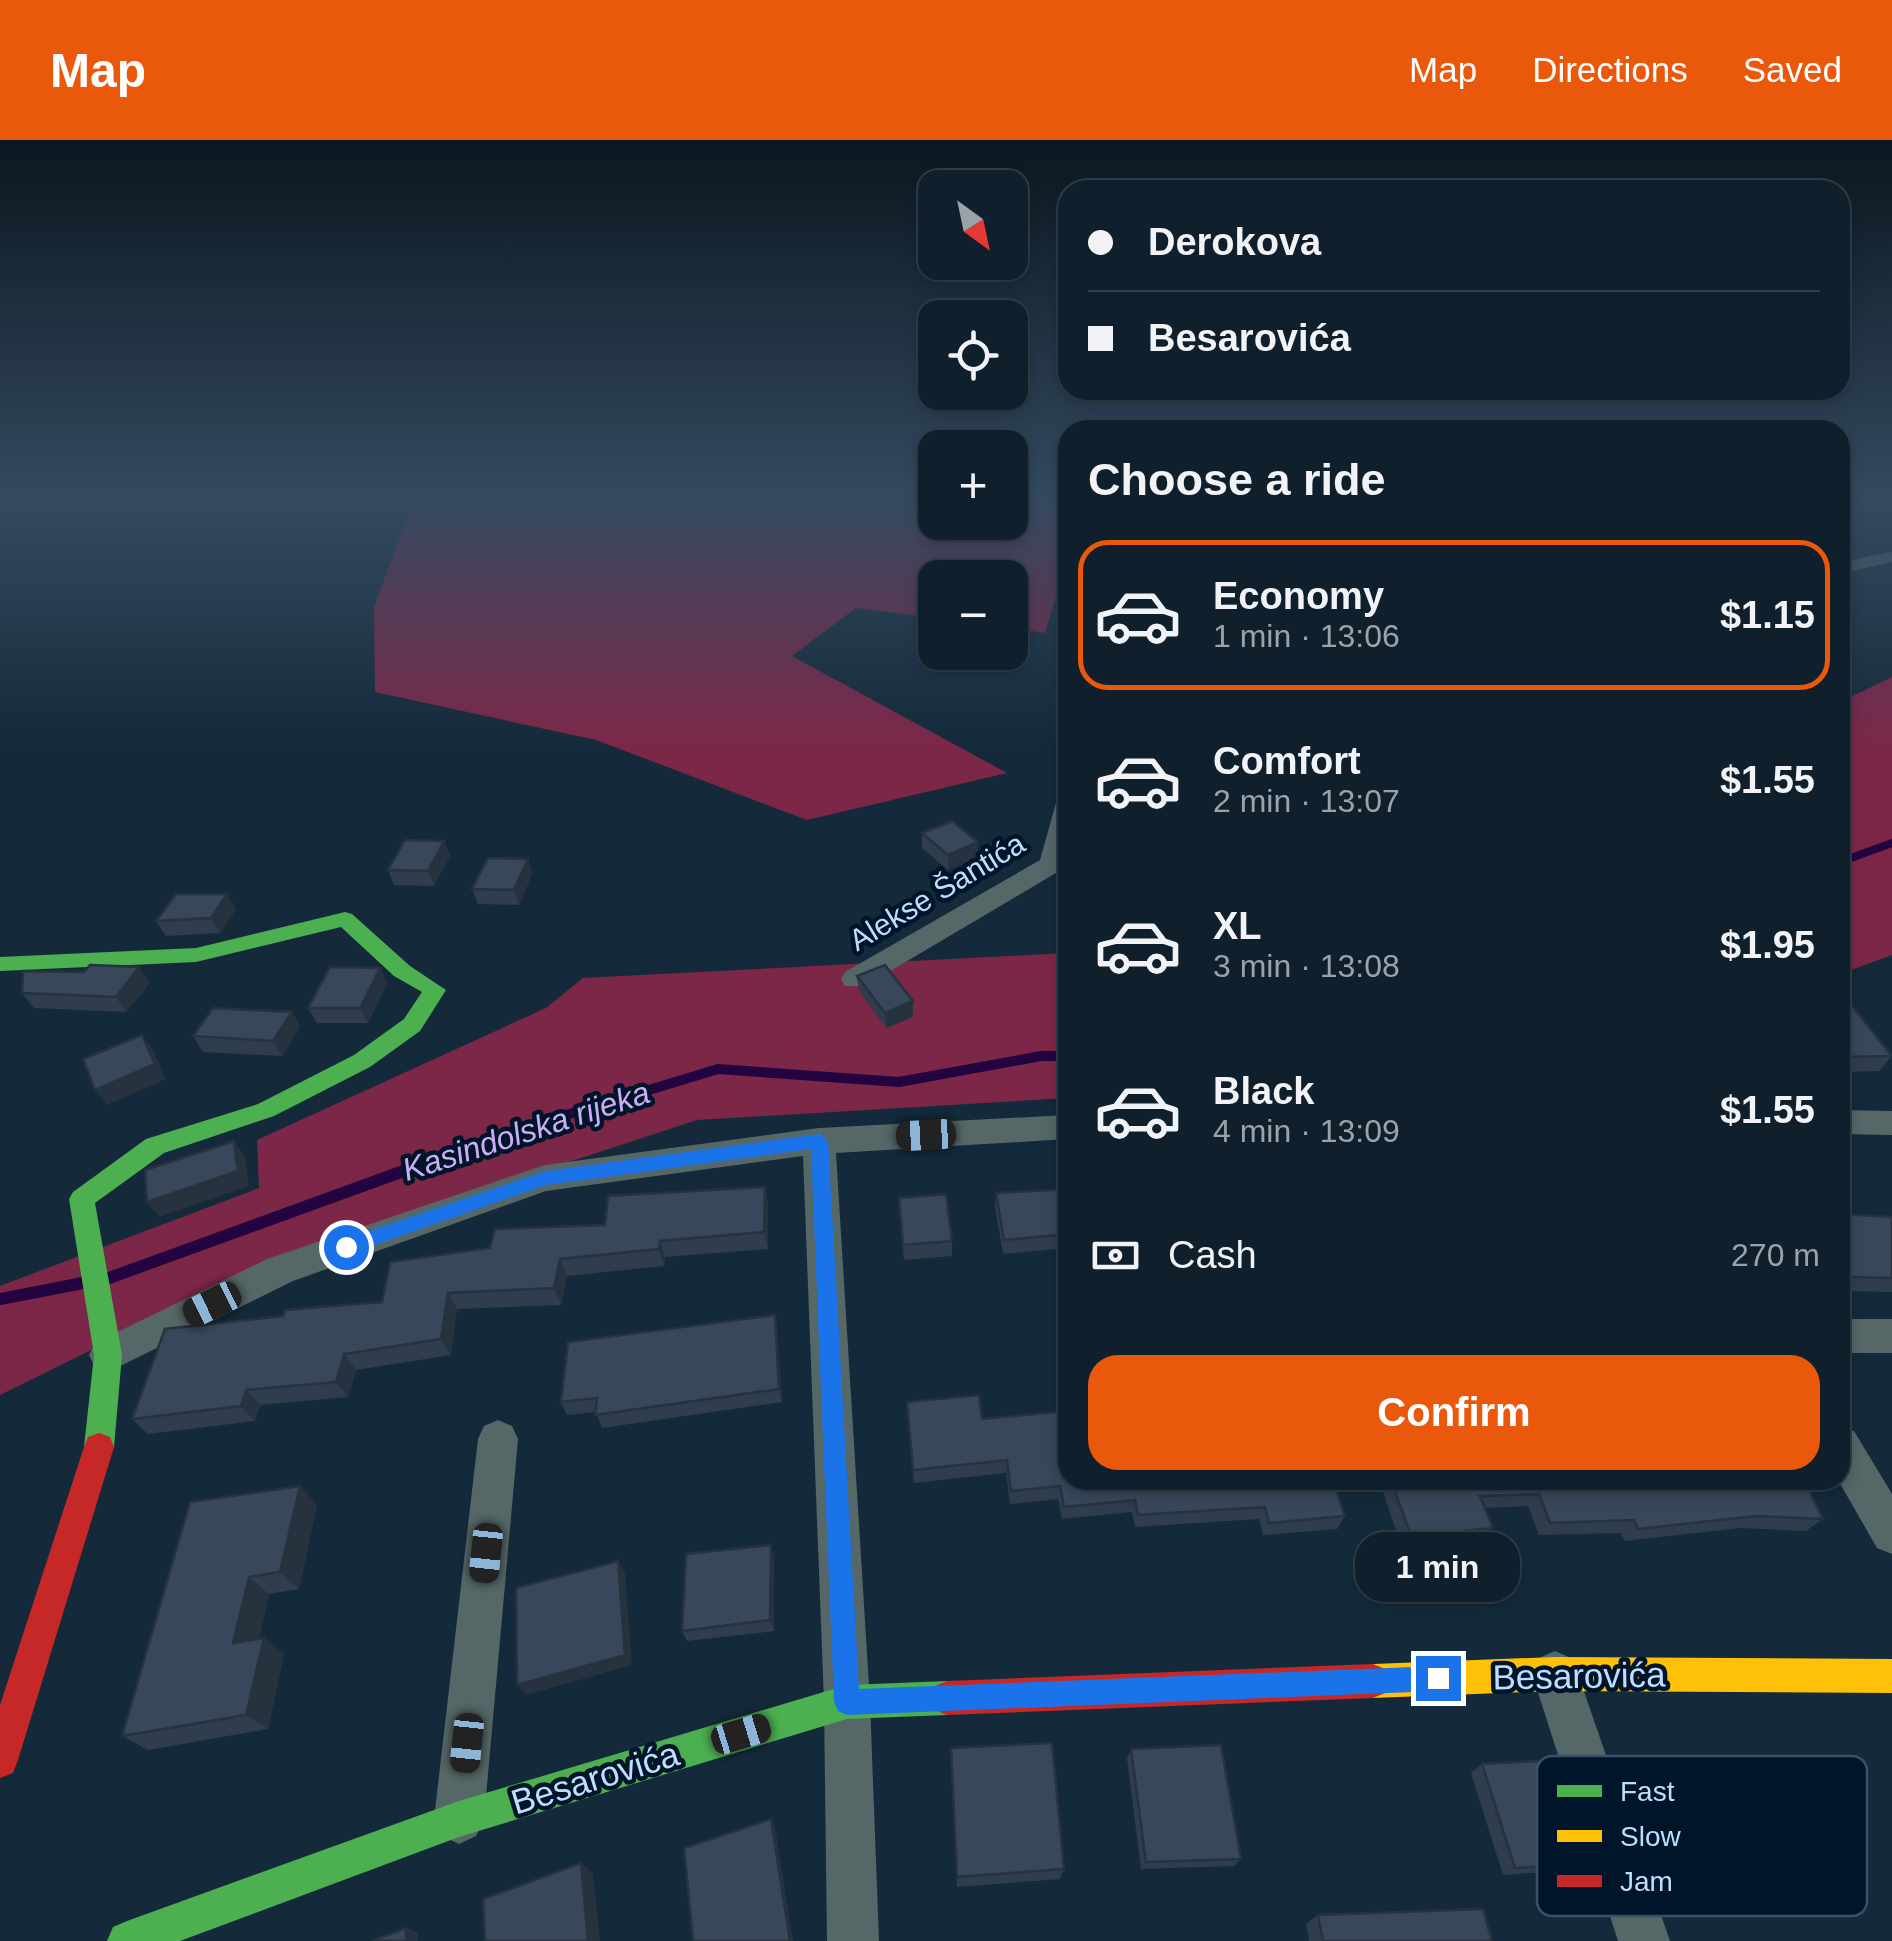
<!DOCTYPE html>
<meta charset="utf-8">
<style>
body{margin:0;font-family:Arial,sans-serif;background:#182834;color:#f1f3f6;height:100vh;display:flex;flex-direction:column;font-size:38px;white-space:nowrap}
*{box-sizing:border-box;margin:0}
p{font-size:32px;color:#9ba3a9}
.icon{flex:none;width:55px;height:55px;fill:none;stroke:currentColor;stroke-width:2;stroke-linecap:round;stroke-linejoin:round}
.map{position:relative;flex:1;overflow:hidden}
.drawer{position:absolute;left:1058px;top:280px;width:792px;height:1070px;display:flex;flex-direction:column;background:#0f202c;border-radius:30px;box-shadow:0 5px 15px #0003,0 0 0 2px #2f3e48}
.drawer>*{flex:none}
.guide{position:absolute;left:1058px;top:40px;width:792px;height:220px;border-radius:30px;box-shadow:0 5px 15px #0003,0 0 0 2px #2f3e48;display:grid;align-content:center;height:220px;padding:0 30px;background:#0f202c}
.needle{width:65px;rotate:147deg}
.controls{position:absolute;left:918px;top:30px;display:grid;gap:20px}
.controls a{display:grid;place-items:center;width:110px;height:110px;border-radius:20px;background:#0f202c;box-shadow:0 5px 15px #0003,0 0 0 2px #2f3e48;font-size:50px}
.end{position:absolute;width:45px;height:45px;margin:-22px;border:12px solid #1a73e8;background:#fff;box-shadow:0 0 0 5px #fff}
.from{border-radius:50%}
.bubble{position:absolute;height:70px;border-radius:30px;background:#0f202c;box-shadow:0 5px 15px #0003,0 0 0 2px #2f3e48;font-size:32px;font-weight:800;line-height:70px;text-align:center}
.car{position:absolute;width:30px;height:60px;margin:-30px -15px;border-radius:12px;box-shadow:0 0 8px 2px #0007;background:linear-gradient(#222 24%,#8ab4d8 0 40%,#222 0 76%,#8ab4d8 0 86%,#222 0)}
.guide b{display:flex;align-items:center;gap:35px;height:95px;font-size:38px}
.guide b+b{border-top:2px solid #2f3e48}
.guide i{width:25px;height:25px;background:#f1f3f6}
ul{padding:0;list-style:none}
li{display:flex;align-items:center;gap:30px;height:150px;margin:0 20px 15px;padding:0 10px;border:5px solid transparent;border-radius:30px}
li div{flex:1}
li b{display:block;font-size:38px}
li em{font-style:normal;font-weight:800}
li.on{border-color:#ea580c}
li>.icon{width:90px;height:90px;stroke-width:1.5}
h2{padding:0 30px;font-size:45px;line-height:120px}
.pay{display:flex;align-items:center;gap:25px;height:110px;padding:0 30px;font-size:38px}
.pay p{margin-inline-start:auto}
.action{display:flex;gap:20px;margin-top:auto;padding:20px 30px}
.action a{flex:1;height:115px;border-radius:30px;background:#ea580c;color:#fff;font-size:40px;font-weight:800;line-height:115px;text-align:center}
header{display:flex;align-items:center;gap:60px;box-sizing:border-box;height:140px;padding:0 50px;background:#ea580c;color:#fff}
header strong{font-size:48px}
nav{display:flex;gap:55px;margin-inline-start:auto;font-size:35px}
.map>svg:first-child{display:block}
.forest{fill:#7d2748}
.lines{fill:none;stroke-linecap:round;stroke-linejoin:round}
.stream-far2{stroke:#230441;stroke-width:8}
.stream-far1{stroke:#230441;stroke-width:10}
.stream{stroke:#230441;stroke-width:12}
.street{fill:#566767;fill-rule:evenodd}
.fast{fill:#4caf50;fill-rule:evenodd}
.slow{fill:#ffc107;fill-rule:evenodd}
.jam{fill:#c62828;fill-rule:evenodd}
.wall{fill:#303d4d}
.shaded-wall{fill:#27323f}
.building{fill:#38475a;stroke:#27323f;stroke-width:2.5}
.route{fill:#1a73e8}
.labels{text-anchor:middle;stroke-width:9;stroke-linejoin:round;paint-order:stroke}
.street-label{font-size:30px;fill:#bddffd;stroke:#00152a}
.water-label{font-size:32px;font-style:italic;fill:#ccaef5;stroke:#00152a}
.near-street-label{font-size:35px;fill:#bddffd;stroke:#00152a}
.key{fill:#00152a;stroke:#395269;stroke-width:2.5}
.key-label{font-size:28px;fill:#bddffd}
</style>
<header>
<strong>Map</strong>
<nav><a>Map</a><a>Directions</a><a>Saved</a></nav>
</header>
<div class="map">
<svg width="1892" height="1801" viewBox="0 0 1892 1801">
<rect width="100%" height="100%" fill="#142a3a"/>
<!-- forest -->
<path class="forest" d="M415,357H935V382H1010V357H1067V418L1045,493L1010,488V438H935V478L856,468L792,516L1007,633L807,680L596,600L375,552L374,467Z
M1892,537V815L1840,834V562Z
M1067,813V958L697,980L282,1116L0,1255V1146L259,1048L257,1000L546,868L583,838Z"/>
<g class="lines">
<!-- stream-far2 -->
<path class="stream-far2" d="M1840,722L1892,703"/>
<!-- stream-far1 -->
<path class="stream-far1" d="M424,1023L510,992L718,929L899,942L1041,916H1068"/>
<!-- stream -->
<path class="stream" d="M109,1138L431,1021
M0,1159L83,1143"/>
<!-- street -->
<path class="street" d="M1892,412V422L1840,434V422Z
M1068,656V713L1061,730L865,846H845L841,839L845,832L1040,720L1056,663Z
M1840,970L1892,971V995L1840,994Z
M1068,975V999L836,1013L870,1562L879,1801H827L824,1562L803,1016L546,1051L293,1141L108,1232L95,1227L89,1215L95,1203L267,1119L545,1025L819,988Z
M1840,1179H1892V1213H1840Z
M498,1280L512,1286L518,1299L484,1679L476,1696L459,1704L442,1696L434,1679L478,1299L484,1286Z
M1840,1286L1854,1291L1892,1354V1414L1877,1408L1838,1340Z
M1555,1511L1571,1518L1578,1534L1670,1801H1618L1532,1534L1539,1518Z"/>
<!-- fast -->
<path class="fast" d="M345,772L352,774L410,826L446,850L420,891L370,927L274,976L164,1013L95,1063L122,1215L114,1307L110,1317L99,1321L88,1317L84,1307L94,1215L69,1059L73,1052L146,999L258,964L354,915L404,879L422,852L394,836L341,787L196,822L0,831V817L196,808Z
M947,1541L959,1546L964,1558L959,1570L947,1575L847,1579L459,1697L180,1801H107L113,1787L127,1781L459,1661L847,1545Z"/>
<!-- slow -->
<path class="slow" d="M1555,1517L1892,1519V1553L1555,1551L1373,1558L1361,1553L1356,1541L1361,1529L1373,1524Z"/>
<!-- jam -->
<path class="jam" d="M99,1293L110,1297L114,1307L18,1620L13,1633L0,1638V1565L84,1307L88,1297Z
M1373,1524L1385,1529L1390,1541L1385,1553L1373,1558L947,1575L935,1570L930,1558L935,1546L947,1541Z"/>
</g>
<!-- wall -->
<path class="wall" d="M922,693L978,702V717L948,730L922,708Z
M444,701L450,716L434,746L394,745L388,730Z
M528,719L532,734L519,765L478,764L472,749Z
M236,769L220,793L166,796L156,781Z
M139,827L150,843L126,872L34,868L22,853L84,832Z
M857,836L913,861V877L886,888L859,851Z
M387,843L368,883H317L308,868Z
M1840,860L1892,916L1879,931L1840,932Z
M292,872L300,887L282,916L203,912L193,896Z
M765,1047L768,1064V1109L665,1117L664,1126L567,1136L561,1165L457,1169L451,1215L356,1230L348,1257L260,1265L255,1281L148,1294L132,1279L283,1176L382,1162L490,1108L605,1085Z
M1068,1049V1108L1003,1114L995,1067L996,1053Z
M899,1058L952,1101V1116L904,1120Z
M1840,1074L1892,1077V1152L1840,1151Z
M777,1189L782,1262L602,1288L596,1272L567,1275L561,1262Z
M907,1262L982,1279L1068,1340L1345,1376L1337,1389L1263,1395L1259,1379L1135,1387L1132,1372L1062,1379L1058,1359L1010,1364L1006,1333L914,1343Z
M1379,1340H1804L1823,1379L1806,1391L1740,1388L1625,1401L1621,1393L1539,1395L1528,1366L1485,1368L1493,1388L1483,1400L1402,1408Z
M190,1362L317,1364L299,1449L269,1454L259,1499L264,1498L284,1514L268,1589L148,1610L122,1596Z
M774,1417V1491L687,1501L682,1491Z
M951,1608L1064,1729L1060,1739L957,1747Z
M1131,1609L1241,1719L1234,1726L1141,1729L1127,1618Z
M1482,1624L1606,1722L1591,1729L1503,1735L1471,1633Z
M1318,1775L1492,1801H1309L1306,1784Z"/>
<!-- shaded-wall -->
<path class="shaded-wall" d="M444,701L450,716L434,746L428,731Z
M978,702V717L948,730V715Z
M528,719L532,734L519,765L514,750Z
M227,754L236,769L220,793L211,778Z
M139,827L150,843L126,872L116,857Z
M380,828L387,843L368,883L360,868Z
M913,861V877L886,888L885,873Z
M292,872L300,887L282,916L273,901Z
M142,895L153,910L166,939L107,965L95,950Z
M234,1001L245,1016L249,1046L159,1077L147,1062Z
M765,1047L768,1064V1109L764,1092Z
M660,1101L665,1117L664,1126L659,1109Z
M560,1119L567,1136L561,1165L554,1148Z
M448,1153L457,1169L451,1215L441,1199Z
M775,1175L777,1189L782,1262L779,1249Z
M344,1214L356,1230L348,1257L336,1242Z
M246,1250L260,1265L255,1281L241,1266Z
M300,1346L317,1364L299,1449L280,1432Z
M771,1405L774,1417V1491L770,1480Z
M618,1421L625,1433L632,1525L526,1555L517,1545Z
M249,1437L269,1454L254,1519L233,1503Z
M264,1498L284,1514L268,1589L246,1575Z
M771,1679L775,1687L793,1801H790Z
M581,1723L593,1733L600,1801H588Z
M406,1788L418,1793V1801H406Z"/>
<!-- building -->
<path class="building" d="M952,681L978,702L948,715L922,693Z
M405,700L444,701L428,731L388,730Z
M488,718L528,719L514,750L472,749Z
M176,754H227L211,778L156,781Z
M90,825L139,827L116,857L22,853L23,831L84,832Z
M885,825L913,861L885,873L857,836Z
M330,827L380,828L360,868H308Z
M1840,860H1847L1892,916L1840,917Z
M213,868L292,872L273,901L193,896Z
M142,895L155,924L95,950L83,919Z
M234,1001L238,1031L147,1062L145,1030Z
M765,1047L764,1092L660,1101L659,1109L560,1119L554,1148L448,1153L441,1199L344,1214L336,1242L246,1250L241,1266L132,1279L165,1189L283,1176L285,1170L382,1162L390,1122L490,1108L495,1089L605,1085L608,1056Z
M1068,1049V1094L1004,1100L996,1053Z
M946,1054L952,1101L903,1105L899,1058Z
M1840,1074L1892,1077V1138L1849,1137L1840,1121Z
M775,1175L779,1249L595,1275L597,1258L561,1262L568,1202Z
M979,1255L982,1279L1068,1271V1340H1333L1345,1376L1269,1383L1265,1367L1138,1375L1135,1360L1064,1367L1060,1346L1011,1351L1007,1320L913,1330L907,1262Z
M1391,1340H1804L1823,1379L1755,1376L1638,1389L1634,1380L1550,1383L1539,1354L1480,1356L1493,1388L1411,1396Z
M300,1346L280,1432L249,1437L233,1503L264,1498L246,1575L122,1596L190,1362Z
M771,1405L770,1480L682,1491L686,1414Z
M618,1421L625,1515L517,1545L516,1448Z
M1052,1603L1064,1729L957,1737L951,1608Z
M1221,1605L1241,1719L1146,1722L1131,1609Z
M1572,1619L1606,1722L1515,1728L1482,1624Z
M771,1679L790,1801H693L684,1708Z
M581,1723L588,1801H485L483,1759Z
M1483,1769L1492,1801H1323L1318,1775Z
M406,1788V1801H372Z"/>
<!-- sky -->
<linearGradient id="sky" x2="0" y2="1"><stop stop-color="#0b1720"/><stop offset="0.59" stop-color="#344a60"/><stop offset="1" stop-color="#344a60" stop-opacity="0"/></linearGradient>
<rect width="1892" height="609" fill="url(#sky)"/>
<!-- route -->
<path class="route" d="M820,994L828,1001L859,1549L1438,1526L1446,1530L1450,1538L1446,1547L1438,1551L847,1575L838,1571L834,1562L811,1009L546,1045L346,1115L337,1107L340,1101L546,1031Z"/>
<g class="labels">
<!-- street labels -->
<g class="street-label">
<text transform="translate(937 752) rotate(-31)" y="10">Alekse Šantića</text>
</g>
<!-- water labels -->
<g class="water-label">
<text transform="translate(526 991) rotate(-18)" y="11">Kasindolska rijeka</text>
</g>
<!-- near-street labels -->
<g class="near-street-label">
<text transform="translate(1579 1536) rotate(-1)" y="12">Besarovića</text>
<text transform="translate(595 1638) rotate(-17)" y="12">Besarovića</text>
</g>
</g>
<!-- legend -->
<rect x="1537" y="1616" width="330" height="160" rx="15" class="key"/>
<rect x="1557" y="1645" width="45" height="12" fill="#4caf50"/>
<rect x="1557" y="1690" width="45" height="12" fill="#ffc107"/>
<rect x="1557" y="1735" width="45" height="12" fill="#c62828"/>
<g class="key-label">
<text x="1620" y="1661">Fast</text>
<text x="1620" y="1706">Slow</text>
<text x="1620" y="1751">Jam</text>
</g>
</svg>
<div class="controls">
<a><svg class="needle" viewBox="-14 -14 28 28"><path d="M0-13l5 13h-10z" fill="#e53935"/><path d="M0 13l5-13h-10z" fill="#9ba3a9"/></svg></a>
<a><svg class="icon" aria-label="locate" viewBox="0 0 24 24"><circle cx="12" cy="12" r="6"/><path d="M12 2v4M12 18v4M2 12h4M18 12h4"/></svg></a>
<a>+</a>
<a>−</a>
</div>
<i class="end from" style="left:346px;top:1107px"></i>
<i class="end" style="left:1438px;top:1538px"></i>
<div class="bubble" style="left:1355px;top:1392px;width:165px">1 min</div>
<i class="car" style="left:926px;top:995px;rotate:267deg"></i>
<i class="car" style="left:212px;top:1164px;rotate:244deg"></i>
<i class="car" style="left:486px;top:1413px;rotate:186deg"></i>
<i class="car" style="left:741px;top:1594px;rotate:73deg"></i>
<i class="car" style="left:467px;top:1603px;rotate:186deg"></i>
<div class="guide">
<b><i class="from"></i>Derokova</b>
<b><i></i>Besarovića</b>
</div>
<section class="drawer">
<h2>Choose a ride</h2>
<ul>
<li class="on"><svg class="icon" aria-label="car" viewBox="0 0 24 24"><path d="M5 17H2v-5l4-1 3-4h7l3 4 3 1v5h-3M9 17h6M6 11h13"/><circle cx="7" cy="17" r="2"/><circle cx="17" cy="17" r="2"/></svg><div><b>Economy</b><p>1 min · 13:06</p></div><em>$1.15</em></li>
<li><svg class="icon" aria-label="car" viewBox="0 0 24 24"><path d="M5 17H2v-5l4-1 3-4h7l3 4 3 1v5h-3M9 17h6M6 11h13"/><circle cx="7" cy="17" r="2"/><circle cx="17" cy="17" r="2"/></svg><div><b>Comfort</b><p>2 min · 13:07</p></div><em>$1.55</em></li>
<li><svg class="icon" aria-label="car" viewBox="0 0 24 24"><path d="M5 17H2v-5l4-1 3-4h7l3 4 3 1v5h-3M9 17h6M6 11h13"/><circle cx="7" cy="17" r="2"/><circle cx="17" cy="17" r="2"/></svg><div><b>XL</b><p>3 min · 13:08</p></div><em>$1.95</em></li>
<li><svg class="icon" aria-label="car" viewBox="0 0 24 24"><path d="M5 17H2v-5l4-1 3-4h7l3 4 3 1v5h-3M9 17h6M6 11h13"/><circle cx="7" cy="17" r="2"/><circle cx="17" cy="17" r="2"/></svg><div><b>Black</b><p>4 min · 13:09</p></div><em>$1.55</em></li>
</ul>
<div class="pay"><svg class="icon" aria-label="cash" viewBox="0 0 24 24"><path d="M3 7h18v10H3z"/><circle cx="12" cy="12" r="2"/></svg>Cash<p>270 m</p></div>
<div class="action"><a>Confirm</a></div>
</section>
</div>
